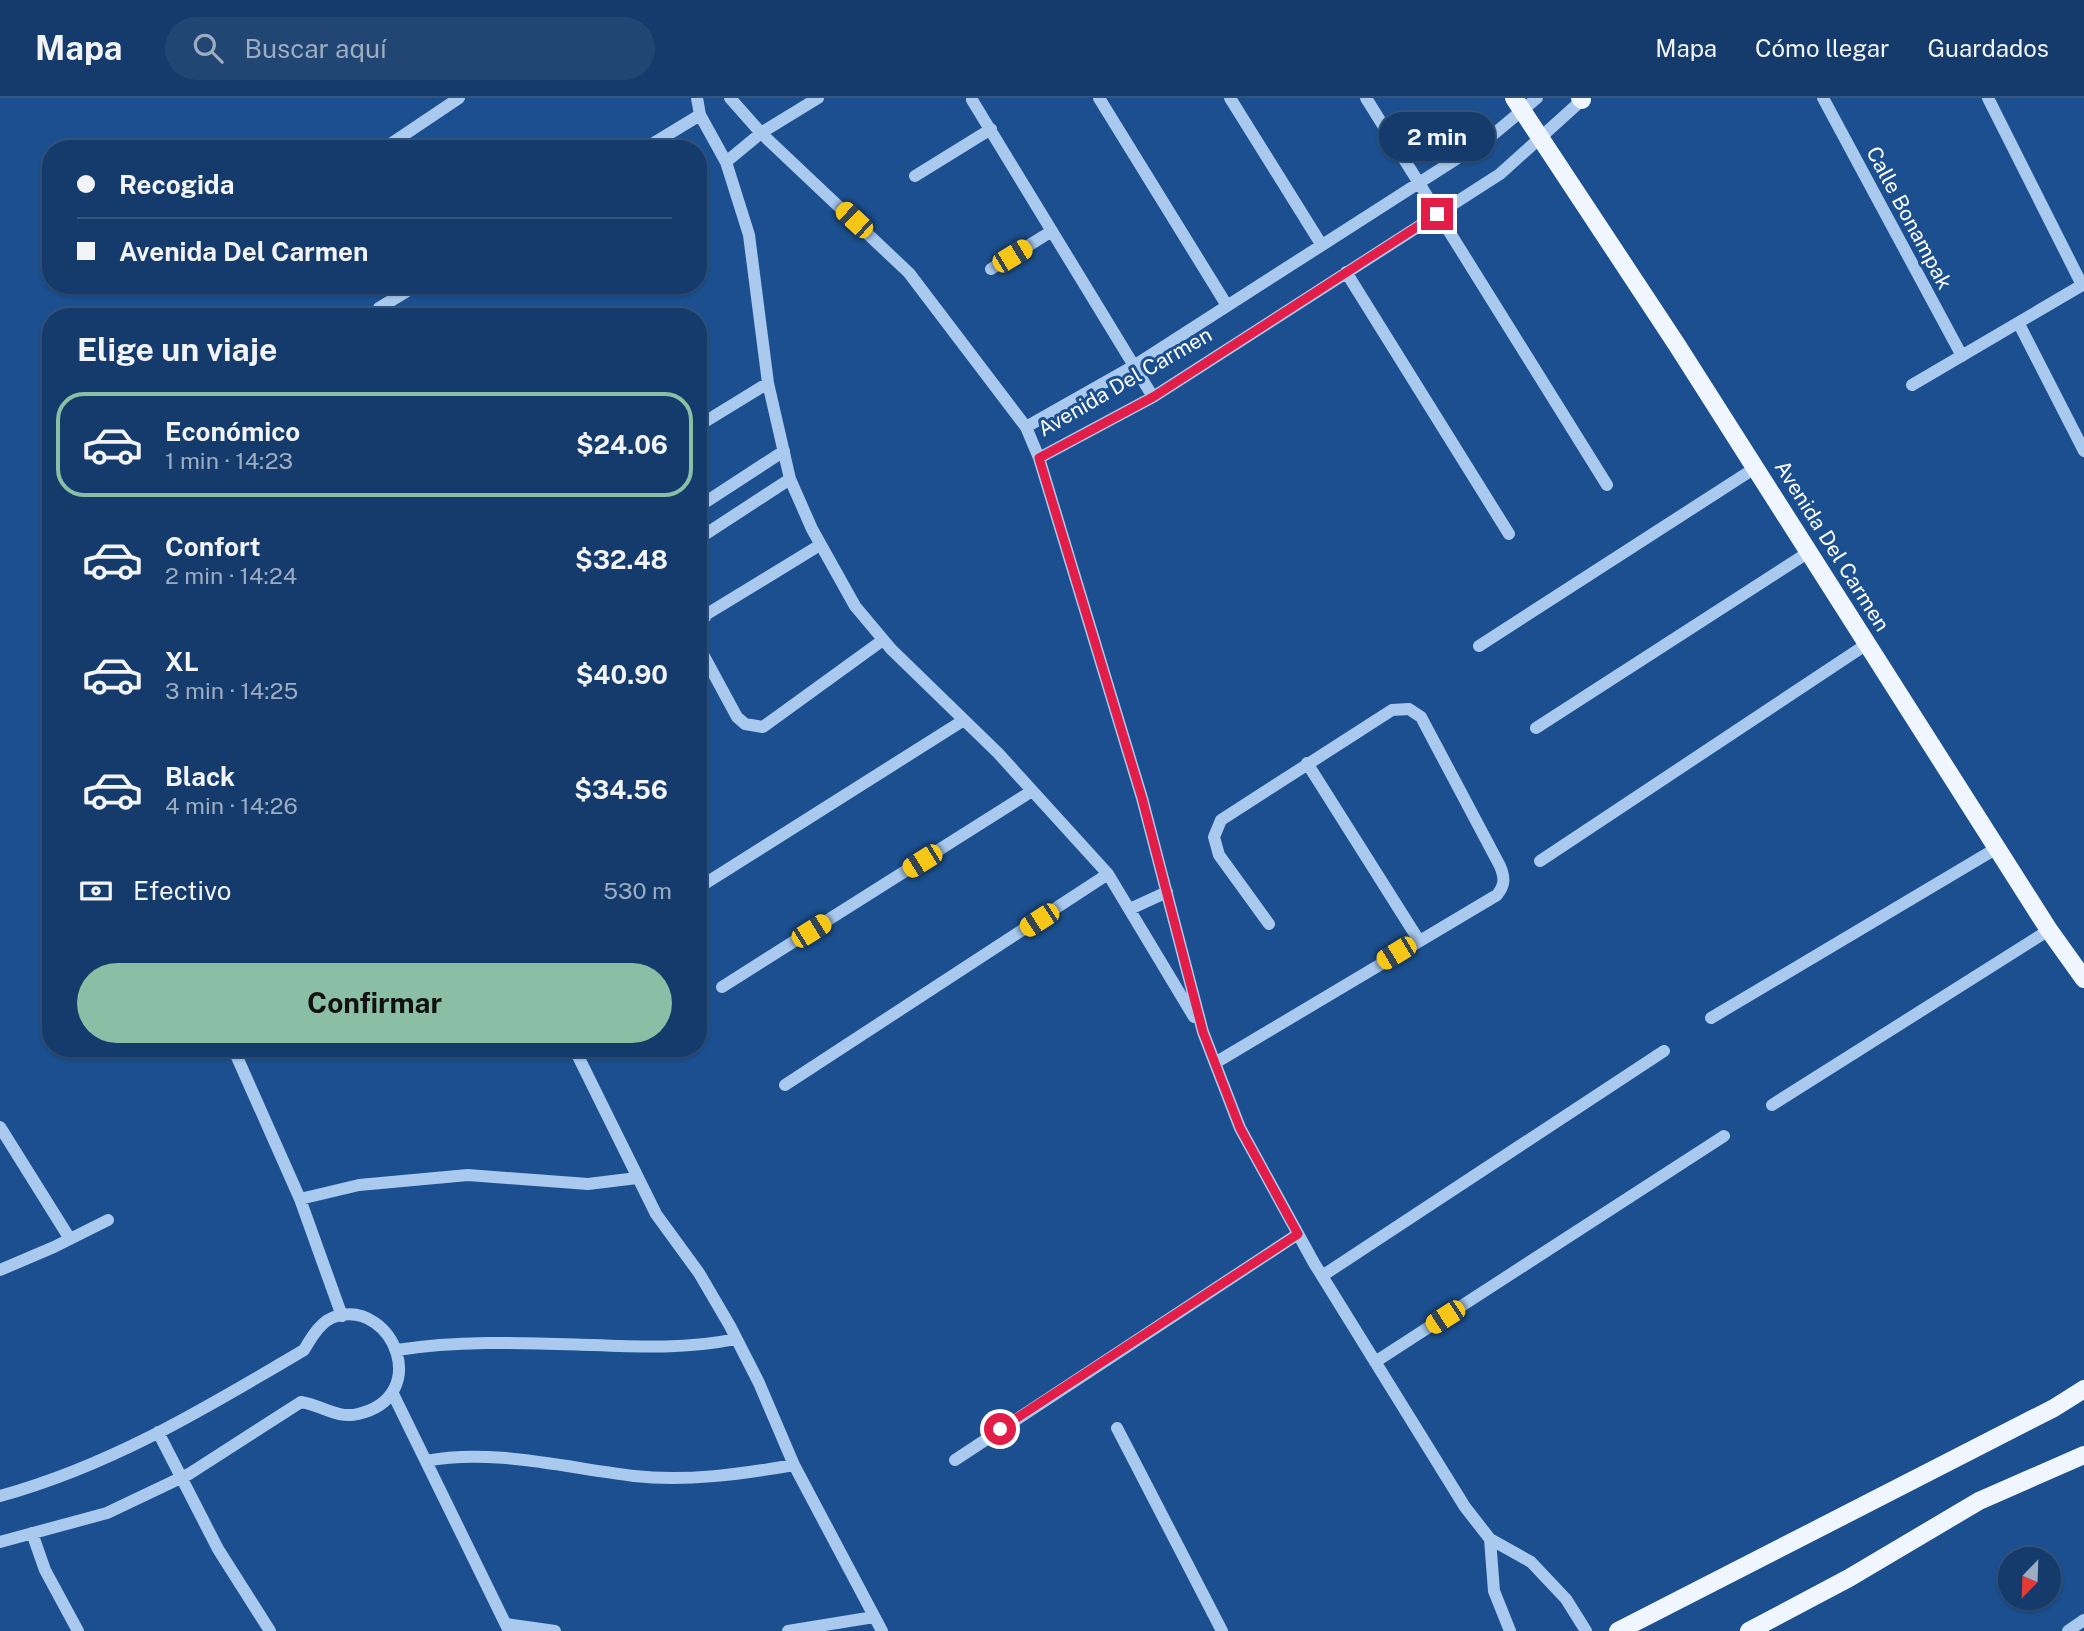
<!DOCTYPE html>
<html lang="es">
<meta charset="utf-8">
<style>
body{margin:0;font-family:"Public Sans",sans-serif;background:#214673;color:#f1f3f6;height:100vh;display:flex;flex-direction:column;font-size:26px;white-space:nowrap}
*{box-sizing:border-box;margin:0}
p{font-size:23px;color:#9dadc1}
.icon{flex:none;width:38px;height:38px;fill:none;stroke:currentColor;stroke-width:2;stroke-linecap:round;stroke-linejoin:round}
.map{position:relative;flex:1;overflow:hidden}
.sheet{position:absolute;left:42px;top:210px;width:665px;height:749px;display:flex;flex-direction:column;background:#143b6b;border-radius:28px;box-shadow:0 2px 5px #0004,0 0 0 2px #33557e}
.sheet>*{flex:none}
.guide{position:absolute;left:42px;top:42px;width:665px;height:154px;border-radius:28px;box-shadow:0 2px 5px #0004,0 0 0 2px #33557e;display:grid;align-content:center;height:154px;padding:0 35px;background:#143b6b}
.needle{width:46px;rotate:203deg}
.controls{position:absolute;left:1998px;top:1449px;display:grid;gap:14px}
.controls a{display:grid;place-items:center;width:63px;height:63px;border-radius:50%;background:#143b6b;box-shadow:0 2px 5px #0004,0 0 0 2px #33557e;font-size:35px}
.end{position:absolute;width:32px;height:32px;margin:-16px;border:9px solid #e11d48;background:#fff;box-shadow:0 0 0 4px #fff}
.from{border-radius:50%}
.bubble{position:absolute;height:49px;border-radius:24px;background:#143b6b;box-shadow:0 2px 5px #0004,0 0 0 2px #33557e;font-size:23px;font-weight:700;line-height:49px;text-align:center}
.car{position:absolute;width:21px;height:42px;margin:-21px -10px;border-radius:9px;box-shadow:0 0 5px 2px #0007;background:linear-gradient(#f5c518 24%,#345 0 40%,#f5c518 0 76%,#345 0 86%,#f5c518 0)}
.guide b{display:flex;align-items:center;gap:24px;height:66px;font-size:26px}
.guide b+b{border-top:2px solid #33557e}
.guide i{width:18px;height:18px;background:#f1f3f6}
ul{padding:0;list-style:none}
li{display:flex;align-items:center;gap:21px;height:105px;margin:0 14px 10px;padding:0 21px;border:4px solid transparent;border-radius:28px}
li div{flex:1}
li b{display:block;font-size:26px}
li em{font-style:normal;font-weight:700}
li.selected{border-color:#8abfa5}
li>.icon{width:63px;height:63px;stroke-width:1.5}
h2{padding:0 35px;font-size:32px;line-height:84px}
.pay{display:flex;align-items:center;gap:18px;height:77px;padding:0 35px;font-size:26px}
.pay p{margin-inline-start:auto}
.button{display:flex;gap:14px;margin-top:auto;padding:14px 35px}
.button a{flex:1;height:80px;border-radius:42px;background:#8abfa5;color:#111;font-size:28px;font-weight:700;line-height:80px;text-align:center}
header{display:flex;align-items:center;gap:42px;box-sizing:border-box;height:98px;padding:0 35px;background:#143b6b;border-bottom:2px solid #33557e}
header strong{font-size:33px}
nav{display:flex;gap:38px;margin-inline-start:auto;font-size:24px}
.search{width:490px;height:63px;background:#214673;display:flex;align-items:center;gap:18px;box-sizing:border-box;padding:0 24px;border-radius:38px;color:#9dadc1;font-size:26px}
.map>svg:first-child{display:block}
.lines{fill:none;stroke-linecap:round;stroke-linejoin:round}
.minor{stroke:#a9c9ee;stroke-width:12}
.major{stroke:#f0f6ff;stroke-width:18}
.route{stroke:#e11d48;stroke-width:9}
.labels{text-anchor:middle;stroke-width:6;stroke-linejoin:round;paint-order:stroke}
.street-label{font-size:21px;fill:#fff;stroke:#1b4f8f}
</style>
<header>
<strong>Mapa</strong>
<div class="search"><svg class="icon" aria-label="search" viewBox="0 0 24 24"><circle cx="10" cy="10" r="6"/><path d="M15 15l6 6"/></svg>Buscar aquí</div>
<nav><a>Mapa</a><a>Cómo llegar</a><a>Guardados</a></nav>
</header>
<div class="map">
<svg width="2084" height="1533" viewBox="0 0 2084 1533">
<rect width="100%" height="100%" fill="#1b4f8f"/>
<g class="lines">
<!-- minor -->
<path class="minor" d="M697,0L700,17L726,64L749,137L768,285L790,381L812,431L855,508L891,551L998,655L1108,776L1194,919
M730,0L761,35L909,175L1026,329L1039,360L1142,700L1203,934L1240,1030L1314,1165L1465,1409L1490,1441L1531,1464L1566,1501L1586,1533
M1099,0L1226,206
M1230,0L1321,146
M1366,0L1607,387
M1823,0L1962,258
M1988,0L2082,187
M972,2L1153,299
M383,51L459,0
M644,51L700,17
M726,64L761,35L818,0
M915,78L991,31
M991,171L1052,133
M1346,174L1509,436
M379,210L417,187
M2019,226L2084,353
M1912,287L2084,186
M698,328L768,285
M1026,329L1132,269L1489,40L1537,0
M1039,360L1153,299L1500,76L1582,2
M698,409L784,353
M698,441L790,381
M698,530L707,516L820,447
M698,547L737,619L745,626L763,629L883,542
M1479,548L1755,370
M1536,630L1809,454
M1307,665L1418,841
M1540,763L1867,546
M698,790L964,622
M1130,811L1167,794
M722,889L1032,693
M1711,920L1997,750
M233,950L300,1101L342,1218
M574,950L656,1116L699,1175L730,1228L759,1285L794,1367L882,1533
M1215,965L1497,797C1505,787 1505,780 1500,768L1421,619L1409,611L1392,612L1221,722L1214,739L1219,757L1269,826
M785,987L1108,776
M1772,1007L2049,832
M0,1029L70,1141
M300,1101L359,1087L468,1077L588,1086L637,1080
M0,1172L54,1149L108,1122
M1322,1178L1664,953
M397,1252C462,1242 526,1245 591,1247C641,1249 688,1251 736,1241
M1375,1264L1724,1038
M393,1296L509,1533
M1117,1330L1222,1533
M158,1334L218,1451L270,1533
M955,1362L1298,1136
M426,1363C493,1350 566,1370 634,1378C686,1384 742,1376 794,1367
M0,1398C110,1368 206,1310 304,1252C311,1240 321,1222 337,1218C394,1203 432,1299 358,1316C337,1321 321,1307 301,1304L189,1376L107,1415L0,1444
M32,1435L45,1472L78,1533
M1490,1441L1494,1493L1510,1533
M506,1526L555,1533
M788,1533L874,1519
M2068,1533L2084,1522"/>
<!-- major -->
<path class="major" d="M1514,0L1677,247L2049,832L2084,881
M1580,0L1582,2
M1618,1533L2054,1310L2084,1291
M1749,1533L1849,1480L1979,1403L2084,1357"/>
</g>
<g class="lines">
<!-- route -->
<path class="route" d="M1000,1331L1298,1136L1240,1030L1203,934L1142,700L1039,360L1153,299L1437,116"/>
</g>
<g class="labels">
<!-- street labels -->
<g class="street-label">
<text transform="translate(1909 120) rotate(62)" y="7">Calle Bonampak</text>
<text transform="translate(1125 284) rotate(-30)" y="7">Avenida Del Carmen</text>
<text transform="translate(1832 448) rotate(58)" y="7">Avenida Del Carmen</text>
</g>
</g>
</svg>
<div class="controls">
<a><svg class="needle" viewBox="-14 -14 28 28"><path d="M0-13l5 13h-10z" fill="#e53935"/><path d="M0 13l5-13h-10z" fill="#9dadc1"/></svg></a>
</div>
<i class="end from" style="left:1000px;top:1331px"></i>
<i class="end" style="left:1437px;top:116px"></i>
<div class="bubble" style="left:1379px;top:14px;width:116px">2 min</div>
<i class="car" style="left:854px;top:122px;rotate:313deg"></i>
<i class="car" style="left:1012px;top:158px;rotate:59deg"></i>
<i class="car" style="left:922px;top:763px;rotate:238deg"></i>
<i class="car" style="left:1039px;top:822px;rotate:237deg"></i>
<i class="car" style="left:811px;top:833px;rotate:58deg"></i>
<i class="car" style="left:1396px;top:855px;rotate:239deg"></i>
<i class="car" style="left:1445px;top:1219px;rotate:237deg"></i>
<div class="guide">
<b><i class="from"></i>Recogida</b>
<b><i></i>Avenida Del Carmen</b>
</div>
<section class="sheet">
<h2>Elige un viaje</h2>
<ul>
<li class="selected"><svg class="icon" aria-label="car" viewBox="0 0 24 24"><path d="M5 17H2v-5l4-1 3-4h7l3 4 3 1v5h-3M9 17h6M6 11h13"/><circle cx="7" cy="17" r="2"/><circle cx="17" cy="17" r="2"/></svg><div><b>Económico</b><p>1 min · 14:23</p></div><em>$24.06</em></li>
<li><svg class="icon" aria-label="car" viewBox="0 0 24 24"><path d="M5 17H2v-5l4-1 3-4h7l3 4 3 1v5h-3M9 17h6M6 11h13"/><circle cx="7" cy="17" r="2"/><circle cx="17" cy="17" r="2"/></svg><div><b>Confort</b><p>2 min · 14:24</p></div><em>$32.48</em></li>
<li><svg class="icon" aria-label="car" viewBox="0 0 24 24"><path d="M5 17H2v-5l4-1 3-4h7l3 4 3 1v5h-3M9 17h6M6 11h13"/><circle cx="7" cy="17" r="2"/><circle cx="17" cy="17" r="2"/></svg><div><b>XL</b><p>3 min · 14:25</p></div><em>$40.90</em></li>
<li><svg class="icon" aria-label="car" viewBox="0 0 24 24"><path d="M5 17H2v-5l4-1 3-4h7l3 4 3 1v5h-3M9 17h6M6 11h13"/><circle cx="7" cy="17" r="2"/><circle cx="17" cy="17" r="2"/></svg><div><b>Black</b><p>4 min · 14:26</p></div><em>$34.56</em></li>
</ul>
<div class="pay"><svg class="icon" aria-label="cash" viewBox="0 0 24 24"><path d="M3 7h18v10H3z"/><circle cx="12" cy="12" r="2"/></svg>Efectivo<p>530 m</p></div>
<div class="button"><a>Confirmar</a></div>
</section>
</div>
